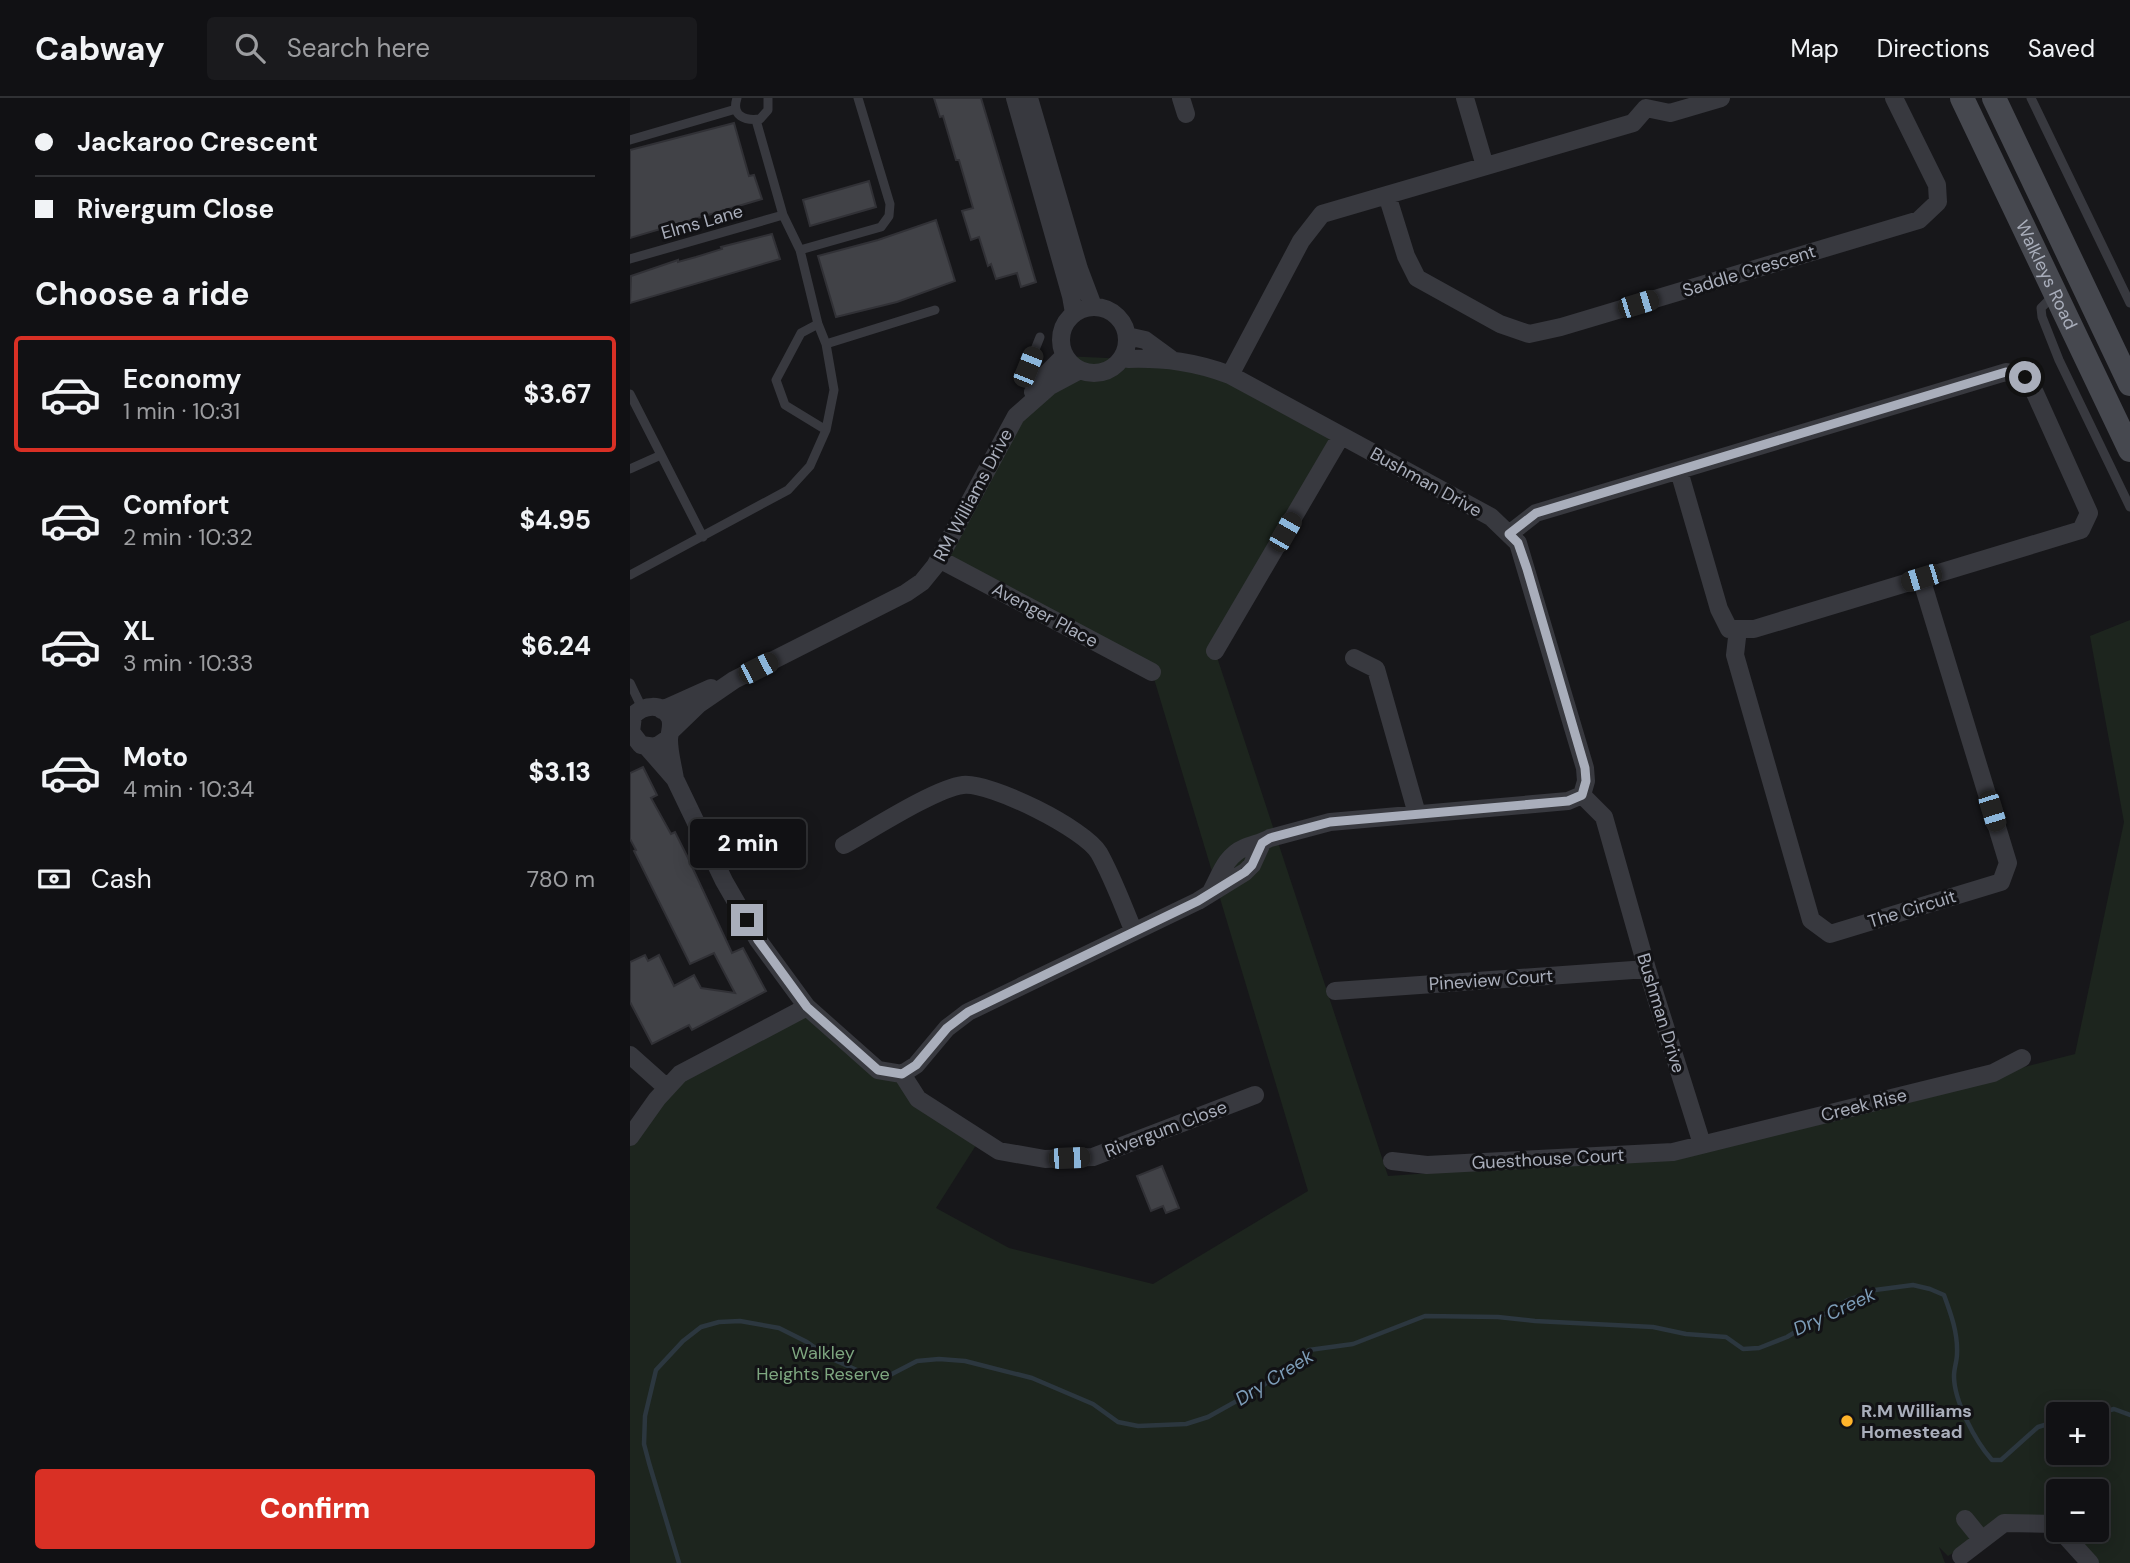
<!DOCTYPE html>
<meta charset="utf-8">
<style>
body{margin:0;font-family:"DM Sans",sans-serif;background:#1a1a1d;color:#f1f3f6;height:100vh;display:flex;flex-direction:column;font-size:26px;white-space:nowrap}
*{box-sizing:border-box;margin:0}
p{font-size:23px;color:#9c9da0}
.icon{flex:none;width:38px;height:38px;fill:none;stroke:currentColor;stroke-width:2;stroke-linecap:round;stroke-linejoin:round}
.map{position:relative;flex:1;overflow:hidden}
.side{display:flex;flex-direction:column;background:#111114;width:630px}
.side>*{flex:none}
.hud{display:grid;align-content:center;height:154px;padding:0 35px;background:#111114}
.buttons{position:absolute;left:1416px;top:1304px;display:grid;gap:14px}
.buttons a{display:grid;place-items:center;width:63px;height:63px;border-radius:7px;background:#111114;box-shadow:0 4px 18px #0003,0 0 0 2px #303134;font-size:35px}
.end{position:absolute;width:32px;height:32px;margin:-16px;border:9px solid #a9aebb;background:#111;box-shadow:0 0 0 4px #111}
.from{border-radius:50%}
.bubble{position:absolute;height:49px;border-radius:7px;background:#111114;box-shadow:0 4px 18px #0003,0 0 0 2px #303134;font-size:23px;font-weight:800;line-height:49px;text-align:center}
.car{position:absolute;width:21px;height:42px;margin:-21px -10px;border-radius:9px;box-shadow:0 0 5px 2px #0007;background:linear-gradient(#222 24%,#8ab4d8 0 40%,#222 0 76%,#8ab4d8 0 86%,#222 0)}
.hud b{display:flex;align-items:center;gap:24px;height:66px;font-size:26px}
.hud b+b{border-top:2px solid #303134}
.hud i{width:18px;height:18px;background:#f1f3f6}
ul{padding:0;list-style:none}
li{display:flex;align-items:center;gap:21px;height:116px;margin:0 14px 10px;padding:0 21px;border:4px solid transparent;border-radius:7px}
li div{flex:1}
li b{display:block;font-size:26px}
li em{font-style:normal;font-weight:800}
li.on{border-color:#d93025}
li>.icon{width:63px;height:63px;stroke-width:1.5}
h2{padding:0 35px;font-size:32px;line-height:84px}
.pay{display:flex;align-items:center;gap:18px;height:77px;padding:0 35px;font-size:26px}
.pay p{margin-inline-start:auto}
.primary-button{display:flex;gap:14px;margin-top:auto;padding:14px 35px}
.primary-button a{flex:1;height:80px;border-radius:7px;background:#d93025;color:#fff;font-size:28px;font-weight:800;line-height:80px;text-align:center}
header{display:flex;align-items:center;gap:42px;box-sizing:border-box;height:98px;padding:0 35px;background:#111114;border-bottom:2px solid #303134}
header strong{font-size:33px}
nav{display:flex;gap:38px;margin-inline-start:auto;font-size:24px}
.search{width:490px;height:63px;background:#1a1a1d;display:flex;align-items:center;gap:18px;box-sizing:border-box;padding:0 24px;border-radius:7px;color:#9c9da0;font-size:26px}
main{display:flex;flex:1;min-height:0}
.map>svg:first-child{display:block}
.green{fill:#1d251e;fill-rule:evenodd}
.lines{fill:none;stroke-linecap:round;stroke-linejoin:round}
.stream{stroke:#2c373f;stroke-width:4.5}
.building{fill:#414247;stroke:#313136;stroke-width:2}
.lane{stroke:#38393f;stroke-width:9}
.street{stroke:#38393f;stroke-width:18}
.secondary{stroke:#46484f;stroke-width:24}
.route{stroke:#a9aebb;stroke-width:9}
.poi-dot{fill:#ffb42a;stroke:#121215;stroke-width:2.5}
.labels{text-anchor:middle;stroke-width:6;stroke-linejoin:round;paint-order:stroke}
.street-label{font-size:18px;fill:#a9aebb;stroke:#121215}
.park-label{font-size:18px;fill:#7ea780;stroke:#121215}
.poi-label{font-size:18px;font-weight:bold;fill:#a9aebb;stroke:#121215;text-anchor:start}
.water-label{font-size:19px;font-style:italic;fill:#7d9db8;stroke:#121215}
</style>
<header>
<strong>Cabway</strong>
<div class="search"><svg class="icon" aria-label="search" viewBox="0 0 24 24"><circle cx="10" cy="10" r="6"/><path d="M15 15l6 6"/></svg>Search here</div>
<nav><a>Map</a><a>Directions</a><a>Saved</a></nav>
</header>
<main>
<section class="side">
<div class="hud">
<b><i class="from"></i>Jackaroo Crescent</b>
<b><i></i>Rivergum Close</b>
</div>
<h2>Choose a ride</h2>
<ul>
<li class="on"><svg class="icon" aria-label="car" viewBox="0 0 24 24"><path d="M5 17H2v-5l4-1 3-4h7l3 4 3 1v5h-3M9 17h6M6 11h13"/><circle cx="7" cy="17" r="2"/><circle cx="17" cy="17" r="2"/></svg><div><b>Economy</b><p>1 min · 10:31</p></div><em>$3.67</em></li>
<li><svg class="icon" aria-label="car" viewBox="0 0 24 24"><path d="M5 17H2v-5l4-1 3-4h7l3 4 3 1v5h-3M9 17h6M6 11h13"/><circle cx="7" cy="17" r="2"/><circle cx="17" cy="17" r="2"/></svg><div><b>Comfort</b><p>2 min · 10:32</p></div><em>$4.95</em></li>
<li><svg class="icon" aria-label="car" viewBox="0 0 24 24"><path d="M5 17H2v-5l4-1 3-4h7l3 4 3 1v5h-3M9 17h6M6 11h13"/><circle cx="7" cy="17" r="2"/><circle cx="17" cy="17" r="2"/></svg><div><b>XL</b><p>3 min · 10:33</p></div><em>$6.24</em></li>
<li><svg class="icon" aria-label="car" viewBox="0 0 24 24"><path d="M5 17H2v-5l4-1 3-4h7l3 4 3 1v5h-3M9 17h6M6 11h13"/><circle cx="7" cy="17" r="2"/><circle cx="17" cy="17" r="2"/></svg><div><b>Moto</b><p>4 min · 10:34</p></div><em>$3.13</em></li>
</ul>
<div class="pay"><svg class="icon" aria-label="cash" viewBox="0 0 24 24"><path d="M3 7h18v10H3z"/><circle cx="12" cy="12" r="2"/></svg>Cash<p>780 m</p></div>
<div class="primary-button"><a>Confirm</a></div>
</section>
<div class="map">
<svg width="1500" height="1465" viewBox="0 0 1500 1465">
<rect width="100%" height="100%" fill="#17171a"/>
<!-- green -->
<path class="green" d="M434,258L498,261L600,277L711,338L585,553L758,1078L1047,1058L1445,956L1494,724L1460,538L1500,522V1465H1460L1430,1432H1466V1393H1428V1430L1374,1425L1318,1458L1309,1449L1315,1465H0V1043L50,976L177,909L259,974L350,1041L306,1110L379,1150L523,1186L678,1093L522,574L305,468L394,309ZM1428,1316H1466V1354H1428Z"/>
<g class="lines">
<!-- stream -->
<path class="stream" d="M1466,1316L1484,1311L1500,1317
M49,1465L19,1365L14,1346L15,1318L26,1272L53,1243L71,1229L89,1224L110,1223L149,1230L177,1244L200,1260L229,1273L260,1277L287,1263L309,1261L335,1263L402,1280L463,1306L488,1324L508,1328L556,1326L578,1319L630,1290L679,1252L723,1246L795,1218L868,1219L905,1223L1023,1229L1056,1236L1096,1239L1113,1251L1129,1250L1157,1239L1218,1202L1245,1192L1283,1187L1300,1191L1314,1197C1321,1216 1328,1235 1327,1256C1327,1263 1324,1270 1324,1278C1324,1303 1345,1343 1362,1362H1371L1408,1329L1428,1323"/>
</g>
<!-- building -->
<path class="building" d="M304,0H351L406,184L391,189L387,175L366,181L361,166L358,168L349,139L341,142L332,113L343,110L329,62H326L313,18L310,19Z
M104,25L119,78L124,77L132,101L0,140V52Z
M239,83L246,109L180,128L173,102Z
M306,122L325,183L267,204L206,219L188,158L248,142Z
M142,136L150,161L0,205L1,178L48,162V164L66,159L92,151L91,149Z
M13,669L27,697L21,700L41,736L45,734L58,760L102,855L113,850L136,893L62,932L59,927L22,946L0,904V864L15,857L18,863L29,857L44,888L64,877L71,890L105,895L84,855L60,866L4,753L6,752L0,741V675Z
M532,1068L549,1110L536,1115L533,1108L521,1113L507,1078Z"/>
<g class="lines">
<!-- lane -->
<path class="lane" d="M107,0C101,18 115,23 130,21L138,12V0
M1401,0L1500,205
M0,42L106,11
M170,152L251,129L259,118L260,106L228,0
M0,161L153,117
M1424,197L1411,210L1412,219L1429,262L1500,409
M188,226L171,235L146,282L155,307L196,332
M196,246L305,212
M406,288L398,269L410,239
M0,296L73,439
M0,371L31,357
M0,477L158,392L180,368L196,332L204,292L196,246L188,226L170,152L153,117L126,22
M0,585L12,610"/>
<!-- street -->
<path class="street" d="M385,0L441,198L444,215
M399,0L449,171L463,208
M551,0L556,16
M835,0L855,68
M757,97L776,158L787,180L870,226L899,236L931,229L1289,122L1308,104L1307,87L1264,0
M431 242a33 33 0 1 1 66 0a33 33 0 1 1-66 0Z
M497,238L515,242L541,261
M493,259L498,261C535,260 566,264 600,277L861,419L888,445L955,670L956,683L952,697L974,719L1017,871L1072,1046
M600,277L671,143L692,116L1003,25L1016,10L1040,15L1091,0
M403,294L412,280L434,258
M879,436L906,415L1376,274L1395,279L1405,295L1459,415L1451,432L1124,531H1099L1089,511L1049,373
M309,461L522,574
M1108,531L1105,557L1181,822L1200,836L1371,784L1378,765L1291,480
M585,553L711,338
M724,560L746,571L787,716
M32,612L81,590
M41,633L69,606L104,582L276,495L292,484L305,468L386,318L420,288L450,272
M39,640L26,649L11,647L1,634L3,618C13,607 32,604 40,620C43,628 39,635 39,642C39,655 43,668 45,681
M17,649L45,681L94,783L128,842L177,909L248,972L272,976L288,1001L369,1053L415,1061L463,1059L625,997
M214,747C241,732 306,690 333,687C361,684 455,731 469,755C483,780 493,808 504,834
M581,794C590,778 595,758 614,750C623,746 631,745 640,740L700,724L938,703L952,697
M705,893L1017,871
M0,957L37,990
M272,976L286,967L317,930L338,914L568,803L615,774L622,767L632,745
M0,1039L27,1001L50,976L177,909
M762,1063L797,1067L1043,1054L1363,975L1392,960
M1335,1421L1352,1442
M1430,1432L1460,1465
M1331,1458L1374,1425L1424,1426L1428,1430"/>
<!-- secondary -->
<g class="secondary">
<path id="s1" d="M1332,0L1500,352"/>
<path d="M1364,0L1500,286"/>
</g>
</g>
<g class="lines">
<!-- route -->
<path class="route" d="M117,822L128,842L177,909L248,972L272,976L286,967L317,930L338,914L568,803L615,774L622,767L632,745L640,740L700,724L938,703L952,697L956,683L955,670L897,471L888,445L879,436L906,415L1376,274L1395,279"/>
</g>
<!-- markers -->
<circle class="poi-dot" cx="1217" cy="1323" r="7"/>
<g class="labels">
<!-- street labels -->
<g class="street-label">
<text transform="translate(72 124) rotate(-16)" y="6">Elms Lane</text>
<text transform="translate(1119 173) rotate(-17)" y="6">Saddle Crescent</text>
<text dy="6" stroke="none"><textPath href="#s1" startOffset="196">Walkleys Road</textPath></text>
<text transform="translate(796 384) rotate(29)" y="6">Bushman Drive</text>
<text transform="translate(343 397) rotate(-62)" y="6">RM Williams Drive</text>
<text transform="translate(415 517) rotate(28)" y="6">Avenger Place</text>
<text transform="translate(1282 811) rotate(-17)" y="6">The Circuit</text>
<text transform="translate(861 882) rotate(-4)" y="6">Pineview Court</text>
<text transform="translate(1031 915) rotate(73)" y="6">Bushman Drive</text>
<text transform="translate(1234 1007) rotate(-14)" y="6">Creek Rise</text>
<text transform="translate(536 1031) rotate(-21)" y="6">Rivergum Close</text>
<text transform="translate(918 1061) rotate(-3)" y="6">Guesthouse Court</text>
</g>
<!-- park labels -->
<g class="park-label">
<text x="193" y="1261">Walkley<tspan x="193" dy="21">Heights Reserve</tspan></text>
</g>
<!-- poi labels -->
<g class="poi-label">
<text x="1231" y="1319">R.M Williams<tspan x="1231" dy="21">Homestead</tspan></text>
</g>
<!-- water labels -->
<g class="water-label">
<text transform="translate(1204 1213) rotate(-25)" y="7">Dry Creek</text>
<text transform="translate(644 1279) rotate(-32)" y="7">Dry Creek</text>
</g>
</g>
</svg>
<div class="buttons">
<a>+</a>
<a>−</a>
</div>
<i class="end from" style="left:1395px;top:279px"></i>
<i class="end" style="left:117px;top:822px"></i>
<div class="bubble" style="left:60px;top:721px;width:116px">2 min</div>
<i class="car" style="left:1008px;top:206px;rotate:73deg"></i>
<i class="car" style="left:398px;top:269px;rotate:22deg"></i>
<i class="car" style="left:655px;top:434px;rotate:30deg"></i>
<i class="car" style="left:1291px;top:480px;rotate:253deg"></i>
<i class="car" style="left:128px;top:570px;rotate:63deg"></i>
<i class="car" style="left:1362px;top:713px;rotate:163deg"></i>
<i class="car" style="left:439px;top:1060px;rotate:88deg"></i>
</div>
</main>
